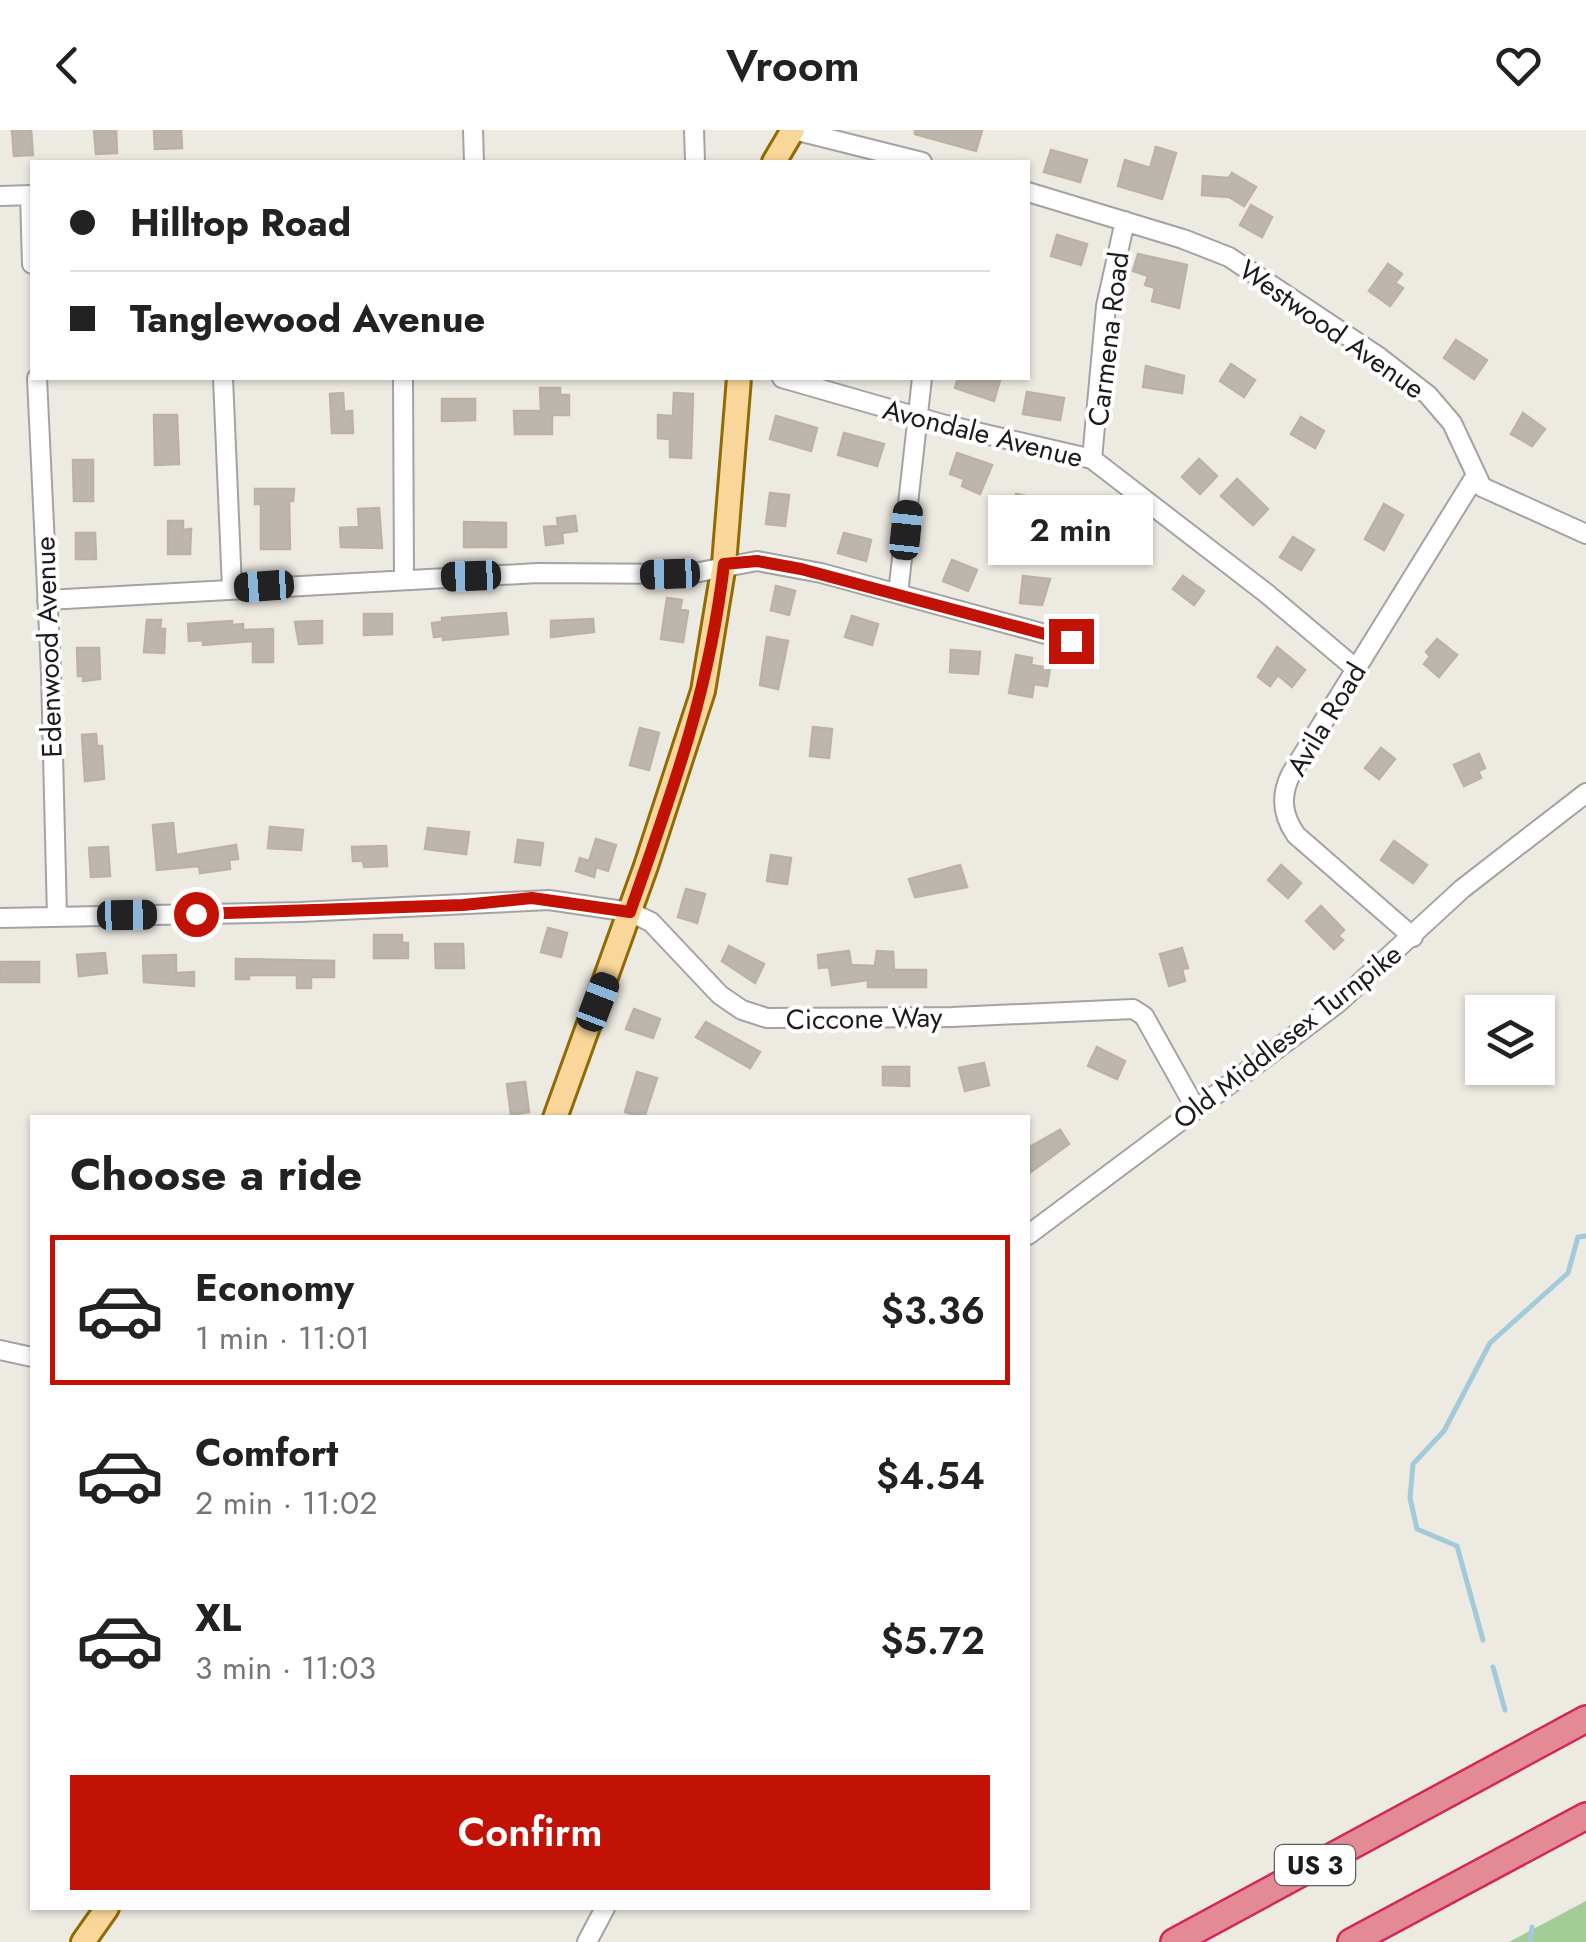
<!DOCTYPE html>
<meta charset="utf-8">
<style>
body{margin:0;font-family:Jost,sans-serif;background:#f2f2f2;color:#222;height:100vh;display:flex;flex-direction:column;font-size:38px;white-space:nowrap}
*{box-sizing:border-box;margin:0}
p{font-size:32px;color:#767676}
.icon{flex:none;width:55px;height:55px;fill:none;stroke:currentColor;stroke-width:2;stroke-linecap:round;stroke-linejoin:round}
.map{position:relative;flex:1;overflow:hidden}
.details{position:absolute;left:30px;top:985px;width:1000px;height:795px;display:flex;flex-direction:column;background:#fff;border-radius:0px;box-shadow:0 2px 8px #0004}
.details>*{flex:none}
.hud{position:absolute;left:30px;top:30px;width:1000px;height:220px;border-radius:0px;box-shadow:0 2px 8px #0004;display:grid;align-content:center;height:220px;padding:0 40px;background:#fff}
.controls{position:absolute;left:1465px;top:865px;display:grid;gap:20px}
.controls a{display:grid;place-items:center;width:90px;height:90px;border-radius:0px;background:#fff;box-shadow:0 2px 8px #0004;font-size:50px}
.end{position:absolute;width:45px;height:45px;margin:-22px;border:12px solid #c21205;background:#fff;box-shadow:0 0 0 5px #fff}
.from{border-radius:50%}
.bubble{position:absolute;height:70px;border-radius:0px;background:#fff;box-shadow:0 2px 8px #0004;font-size:32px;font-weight:600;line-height:70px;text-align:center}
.car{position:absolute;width:30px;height:60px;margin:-30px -15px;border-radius:12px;box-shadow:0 0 8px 2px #0007;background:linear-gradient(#222 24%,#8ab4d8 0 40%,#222 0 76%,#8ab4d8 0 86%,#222 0)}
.hud b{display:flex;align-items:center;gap:35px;height:95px;font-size:38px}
.hud b+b{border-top:2px solid #e0e0e0}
.hud i{width:25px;height:25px;background:#222}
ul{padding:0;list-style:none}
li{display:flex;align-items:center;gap:30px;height:150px;margin:0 20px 15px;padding:0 20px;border:5px solid transparent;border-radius:0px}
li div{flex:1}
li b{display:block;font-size:38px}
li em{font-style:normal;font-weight:600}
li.current{border-color:#c21205}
li>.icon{width:90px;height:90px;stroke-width:1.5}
h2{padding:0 40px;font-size:45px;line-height:120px}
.primary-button{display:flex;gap:20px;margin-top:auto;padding:20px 40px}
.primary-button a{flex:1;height:115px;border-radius:0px;background:#c21205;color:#fff;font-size:40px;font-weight:600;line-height:115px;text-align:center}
header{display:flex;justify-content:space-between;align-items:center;height:130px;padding:0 40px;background:#fff;font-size:45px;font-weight:600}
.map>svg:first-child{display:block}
.forest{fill:#a3cc97}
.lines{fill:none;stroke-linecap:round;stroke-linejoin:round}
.stream{stroke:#a3cada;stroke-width:5}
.building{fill:#bdb6ae;stroke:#beb1a4;stroke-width:2.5}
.minor-casing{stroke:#a3a3a3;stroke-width:22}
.major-casing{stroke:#906b04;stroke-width:28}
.highway-casing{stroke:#d22857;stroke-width:30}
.minor{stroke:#fff;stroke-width:18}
.major{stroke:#f9d79b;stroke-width:22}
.highway{stroke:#e38a95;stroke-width:25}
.route{stroke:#c21205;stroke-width:12}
.labels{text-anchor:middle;stroke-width:8;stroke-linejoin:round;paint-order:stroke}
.shield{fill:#fff;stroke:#606060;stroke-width:2.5}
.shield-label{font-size:25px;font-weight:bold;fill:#1c1c1c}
.street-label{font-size:28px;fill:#1c1c1c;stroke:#fff}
</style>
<header><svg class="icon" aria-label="back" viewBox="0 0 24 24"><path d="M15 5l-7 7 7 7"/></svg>Vroom<svg class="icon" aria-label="heart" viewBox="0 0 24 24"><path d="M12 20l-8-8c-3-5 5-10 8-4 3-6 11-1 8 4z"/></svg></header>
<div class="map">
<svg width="1586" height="1812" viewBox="0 0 1586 1812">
<rect width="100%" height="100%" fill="#edeae2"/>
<!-- forest -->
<path class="forest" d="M1586,1771V1812H1509Z"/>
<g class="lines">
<!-- stream -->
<path class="stream" d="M1483,1510L1457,1416L1417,1399L1410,1368L1413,1334L1444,1301L1490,1213L1568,1143L1578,1107L1586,1106
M1493,1537L1505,1580
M1530,1812L1532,1797"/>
</g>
<!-- building -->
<path class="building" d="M12,0H31L33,25L14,26Z
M94,0H116L117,23L96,24Z
M154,0H181L182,18L155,19Z
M915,0H982L976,21L915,4Z
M1156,17L1176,23L1162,69L1118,56L1125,30L1150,38Z
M1051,20L1087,30L1080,52L1044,42Z
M1232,43L1256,57L1244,76L1229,67L1202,65L1203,46L1229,48Z
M1251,75L1272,87L1262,107L1240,95Z
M1057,105L1087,114L1081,135L1051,126Z
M1138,124L1187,135L1179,178L1152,171L1155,158L1145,155L1148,146L1133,141Z
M1388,134L1402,144L1395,153L1403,158L1390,176L1369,161Z
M1456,210L1487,230L1474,249L1444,228Z
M1231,234L1255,250L1244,267L1220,251Z
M1146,236L1184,246L1182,263L1143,257Z
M958,248L1000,250L994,271L955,258Z
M540,258H560V265H569V285H552V304H515L514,281H541Z
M1027,262L1064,268L1060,290L1023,284Z
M343,263L344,282L352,281L353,303H332L330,264Z
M674,263L693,264L691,328L670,327V309L658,308V285L673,286Z
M442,269H475V290L442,291Z
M1523,283L1545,299L1532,316L1511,304Z
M154,285H177L179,334L155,335Z
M776,286L817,298L811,321L770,309Z
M1301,287L1324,301L1315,318L1291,304Z
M844,303L884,314L877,336L838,325Z
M957,323L992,335L980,364L962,356L964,349L950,344Z
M1199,329L1217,346L1200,364L1182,347Z
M73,330H93V371H74Z
M1237,349L1268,379L1253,395L1221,366Z
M255,359H294L293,371H289L290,419H261V374H255Z
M770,363L789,365L785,396L766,394Z
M1016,364L1044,370L1039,390L1012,384Z
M1384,374L1403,385L1384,420L1365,409Z
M379,378L382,418L341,417L340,398L359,397L358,379Z
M575,386L577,401L562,403L563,413L546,415L544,397L558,396L557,388Z
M168,391H183V400L191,399L190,424H168Z
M464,392L506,393V417H464Z
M76,403H95L96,429H76Z
M844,403L871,410L866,431L838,423Z
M1293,407L1314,420L1301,440L1280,427Z
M952,430L977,440L968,461L943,451Z
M1023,446L1050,449L1042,475L1020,473Z
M1183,446L1204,461L1194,475L1173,459Z
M776,456L795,461L789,485L771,480Z
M667,468L682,470L680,479L688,481L683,512L661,509Z
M506,483L508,504L443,510V506L434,507L432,493L442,492V488Z
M364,484H392V504L364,505Z
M852,486L878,494L872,515L845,507Z
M593,489L594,502L551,507V491Z
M147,490H161L160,499H165L164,523L144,522Z
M232,491V495L243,494V500L273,499V532H253V511L203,515V510L189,511L188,494Z
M322,491V513L299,514L295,492Z
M767,507L788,511L778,559L760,555Z
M1437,509L1457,525L1439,547L1424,534L1430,526L1426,522Z
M1277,517L1305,540L1292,557L1278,545L1270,556L1258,547Z
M77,518H99L100,549L83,551V546H78Z
M951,520L980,522L978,544L950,542Z
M1016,525L1032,528L1031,535L1050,538L1047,556L1034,554L1032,567L1009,563Z
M813,597L832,599L829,628L810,626Z
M640,598L659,603L649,640L630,635Z
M96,604L97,616H102L104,649L85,651L82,605Z
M1381,618L1395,629L1379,649L1365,638Z
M1479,624L1485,638L1478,641L1481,648L1464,656L1454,635Z
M173,693L176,725L236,715L238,729L229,730L230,739L200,743L199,736L157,740L153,695Z
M270,697L303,700L301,720L268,718Z
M428,698L469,702L466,724L425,719Z
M596,709L616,715L608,741L596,737L594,747L576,741L580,728L589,731Z
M518,710L543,713L540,735L515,732Z
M1394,711L1427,735L1413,753L1381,730Z
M386,716L387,736L364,737L363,731H353L352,717Z
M108,717L110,746L91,747L89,718Z
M771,725L791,728L787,754L767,751Z
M960,735L967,757L915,767L909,749Z
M1281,735L1301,753L1288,768L1268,750Z
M686,759L705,764L697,793L678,787Z
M1321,776L1344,800L1338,806L1343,810L1334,819L1306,791Z
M548,798L567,803L561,827L541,822Z
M374,805H402V813H408V828H374Z
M435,814H463L464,838H436Z
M729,816L764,834L755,853L722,831Z
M1182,818L1188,838L1182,839L1185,851L1169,856L1160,824Z
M849,821L851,835L875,836L877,821L893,822L894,840H926V857H868V850L832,855L829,837L819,838L818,825Z
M105,823L107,843L79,846L77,825Z
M176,825V843L194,842V856L144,852L143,826Z
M236,829L334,831V847H311V858H297V845H249V849H236Z
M0,832H39V852H0Z
M634,879L660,889L653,908L626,899Z
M706,892L760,922L750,938L696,907Z
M1097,917L1125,931L1117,949L1088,936Z
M984,933L989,955L965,961L959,938Z
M883,937H909V956L883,955Z
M637,942L657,948L644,988L625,982Z
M525,952L529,982L511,985L507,954Z
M1060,1000L1069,1014L1028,1044V1018Z"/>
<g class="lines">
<!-- minor casing -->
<g class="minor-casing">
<path id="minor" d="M473,0L474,32
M694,0L695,32
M794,0L922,32
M1028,62L1183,109L1229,127L1379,227L1428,265L1452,293L1482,357L1586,404
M30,65L32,134
M0,66L32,65
M37,248L51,543L57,787
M223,248L232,458
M403,248L404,448
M782,248L942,294L1092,329L1266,463L1355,538
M1092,329L1106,176L1125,91
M898,464L922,248
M47,470L538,443L689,444L757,431L821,443L1071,511
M0,788L300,782L549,770L630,782L651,792L720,865L742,880L767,888L952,887L1133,879L1144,886L1196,979
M1413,807L1296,705C1282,685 1280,666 1291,644L1476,345
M1028,1105L1338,873L1462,759L1586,663
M0,1220L32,1227
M587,1812L605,1778"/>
</g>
<!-- major casing -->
<g class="major-casing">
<path id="major" d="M774,32L793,0
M555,988L646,736L703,561L724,434L739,248
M83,1812L107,1778"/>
</g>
<!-- highway casing -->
<g class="highway-casing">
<path id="highway" d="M1174,1812L1586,1589
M1351,1812L1586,1686"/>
</g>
<!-- minor -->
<use href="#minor" class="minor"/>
<!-- major -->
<use href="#major" class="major"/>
<!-- highway -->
<use href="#highway" class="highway"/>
</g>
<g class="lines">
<!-- route -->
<path class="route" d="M196,784L463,775L532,768L630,782C672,662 709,563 724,434L757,431L801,439L1071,511"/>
</g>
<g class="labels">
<!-- shield labels -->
<rect class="shield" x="1275" y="1715" width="80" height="40" rx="8"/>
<g class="shield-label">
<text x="1315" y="1744">US 3</text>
</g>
<!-- street labels -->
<g class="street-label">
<text transform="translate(1332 199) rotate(35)" y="10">Westwood Avenue</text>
<text transform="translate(1108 209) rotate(-83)" y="10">Carmena Road</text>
<text transform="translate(983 303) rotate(14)" y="10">Avondale Avenue</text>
<text transform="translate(48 517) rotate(-92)" y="10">Edenwood Avenue</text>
<text transform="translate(1326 589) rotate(-59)" y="10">Avila Road</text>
<text transform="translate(864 888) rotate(-1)" y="10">Ciccone Way</text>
<text transform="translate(1287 906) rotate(-38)" y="10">Old Middlesex Turnpike</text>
</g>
</g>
</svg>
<div class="controls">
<a><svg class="icon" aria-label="layers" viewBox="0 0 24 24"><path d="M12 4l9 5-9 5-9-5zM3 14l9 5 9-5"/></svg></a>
</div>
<i class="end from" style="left:196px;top:784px"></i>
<i class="end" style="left:1071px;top:511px"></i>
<div class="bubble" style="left:988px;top:365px;width:165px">2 min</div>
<i class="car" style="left:906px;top:400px;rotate:6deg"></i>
<i class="car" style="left:670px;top:444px;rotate:268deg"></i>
<i class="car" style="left:471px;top:446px;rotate:268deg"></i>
<i class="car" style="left:264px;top:456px;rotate:266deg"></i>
<i class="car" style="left:127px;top:785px;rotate:89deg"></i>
<i class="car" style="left:598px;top:872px;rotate:21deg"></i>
<div class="hud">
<b><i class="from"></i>Hilltop Road</b>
<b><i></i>Tanglewood Avenue</b>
</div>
<section class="details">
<h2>Choose a ride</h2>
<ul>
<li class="current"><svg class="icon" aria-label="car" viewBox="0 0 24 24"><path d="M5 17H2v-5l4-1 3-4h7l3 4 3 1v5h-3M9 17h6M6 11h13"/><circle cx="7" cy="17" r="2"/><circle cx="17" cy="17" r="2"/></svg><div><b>Economy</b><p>1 min · 11:01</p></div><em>$3.36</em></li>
<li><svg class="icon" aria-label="car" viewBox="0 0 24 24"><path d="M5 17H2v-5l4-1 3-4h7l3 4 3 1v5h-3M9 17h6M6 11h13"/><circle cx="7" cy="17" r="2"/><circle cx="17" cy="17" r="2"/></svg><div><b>Comfort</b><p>2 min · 11:02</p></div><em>$4.54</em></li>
<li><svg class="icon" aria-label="car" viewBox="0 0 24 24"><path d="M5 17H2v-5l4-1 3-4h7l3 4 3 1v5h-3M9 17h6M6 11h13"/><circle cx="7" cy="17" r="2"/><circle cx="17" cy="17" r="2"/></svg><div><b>XL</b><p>3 min · 11:03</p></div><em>$5.72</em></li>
</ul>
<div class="primary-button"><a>Confirm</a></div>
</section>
</div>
